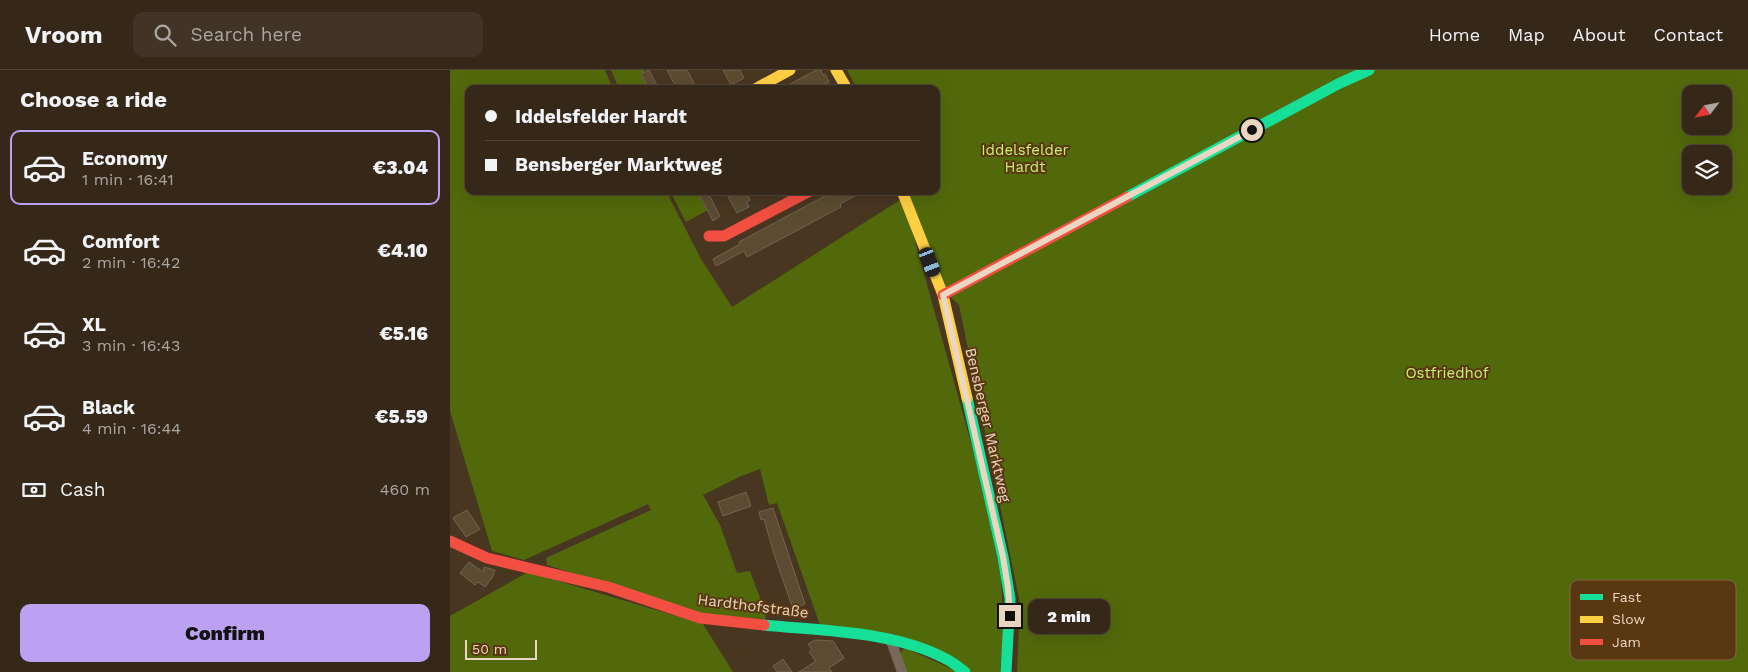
<!DOCTYPE html>
<meta charset="utf-8">
<style>
body{margin:0;font-family:"Work Sans",sans-serif;background:#413426;color:#f1f3f6;height:100vh;display:flex;flex-direction:column;font-size:19px;white-space:nowrap}
*{box-sizing:border-box;margin:0}
p{font-size:16px;color:#aaa6a2}
.icon{flex:none;width:28px;height:28px;fill:none;stroke:currentColor;stroke-width:2;stroke-linecap:round;stroke-linejoin:round}
.map{position:relative;flex:1;overflow:hidden}
.sheet{display:flex;flex-direction:column;background:#362819;width:450px}
.sheet>*{flex:none}
.top-card{position:absolute;left:15px;top:15px;width:475px;height:110px;border-radius:10px;box-shadow:0 5px 20px #0002,0 0 0 1px #504438;display:grid;align-content:center;height:110px;padding:0 20px;background:#362819}
.needle{width:32px;rotate:238deg}
.controls{position:absolute;left:1232px;top:15px;display:grid;gap:10px}
.controls a{display:grid;place-items:center;width:50px;height:50px;border-radius:10px;background:#362819;box-shadow:0 5px 20px #0002,0 0 0 1px #504438;font-size:25px}
.scale{position:absolute;left:15px;bottom:12px;width:72px;box-sizing:border-box;padding-left:5px;border:2px solid #ebd6c2;border-top:0;font-size:14px;line-height:18px;white-space:nowrap;color:#ebd6c2;-webkit-text-stroke:4px #593710;paint-order:stroke}
.end{position:absolute;width:22px;height:22px;margin:-11px;border:6px solid #ebd6c2;background:#111;box-shadow:0 0 0 2px #111}
.from{border-radius:50%}
.bubble{position:absolute;height:35px;border-radius:10px;background:#362819;box-shadow:0 5px 20px #0002,0 0 0 1px #504438;font-size:16px;font-weight:800;line-height:35px;text-align:center}
.car{position:absolute;width:15px;height:30px;margin:-15px -8px;border-radius:6px;box-shadow:0 0 4px 1px #0007;background:linear-gradient(#222 24%,#8ab4d8 0 40%,#222 0 76%,#8ab4d8 0 86%,#222 0)}
.top-card b{display:flex;align-items:center;gap:18px;height:48px;font-size:19px}
.top-card b+b{border-top:1px solid #504438}
.top-card i{width:12px;height:12px;background:#f1f3f6}
ul{padding:0;list-style:none}
li{display:flex;align-items:center;gap:15px;height:75px;margin:0 10px 8px;padding:0 10px;border:2px solid transparent;border-radius:10px}
li div{flex:1}
li b{display:block;font-size:19px}
li em{font-style:normal;font-weight:800}
li.on{border-color:#bca0f2}
li>.icon{width:45px;height:45px;stroke-width:1.5}
h2{padding:0 20px;font-size:22px;line-height:60px}
.pay{display:flex;align-items:center;gap:12px;height:55px;padding:0 20px;font-size:19px}
.pay p{margin-inline-start:auto}
.button{display:flex;gap:10px;margin-top:auto;padding:10px 20px}
.button a{flex:1;height:58px;border-radius:10px;background:#bca0f2;color:#111;font-size:20px;font-weight:800;line-height:58px;text-align:center}
header{display:flex;align-items:center;gap:30px;box-sizing:border-box;height:70px;padding:0 25px;background:#362819;border-bottom:1px solid #504438}
header strong{font-size:24px}
nav{display:flex;gap:28px;margin-inline-start:auto;font-size:18px}
.search{width:350px;height:45px;background:#413426;display:flex;align-items:center;gap:12px;box-sizing:border-box;padding:0 18px;border-radius:10px;color:#aaa6a2;font-size:19px}
main{display:flex;flex:1;min-height:0}
.map>svg:first-child{display:block}
.green{fill:#52690b;fill-rule:evenodd}
.building{fill:#5b4c31;stroke:#716451}
.lines{fill:none;stroke-linecap:round;stroke-linejoin:round}
.street{stroke:#786857;stroke-width:10}
.fast{stroke:#16e098;stroke-width:11}
.slow{stroke:#ffcf43;stroke-width:11}
.jam{stroke:#f24e42;stroke-width:11}
.route{stroke:#ebd6c2;stroke-width:6}
.labels{text-anchor:middle;stroke-width:4;stroke-linejoin:round;paint-order:stroke}
.park-label{font-size:15px;fill:#c5f274;stroke:#593710}
.street-label{font-size:15px;fill:#ebd6c2;stroke:#593710}
.key{fill:#593710;stroke:#856745;stroke-width:1}
.key-label{font-size:14px;fill:#ebd6c2}
</style>
<header>
<strong>Vroom</strong>
<div class="search"><svg class="icon" aria-label="search" viewBox="0 0 24 24"><circle cx="10" cy="10" r="6"/><path d="M15 15l6 6"/></svg>Search here</div>
<nav><a>Home</a><a>Map</a><a>About</a><a>Contact</a></nav>
</header>
<main>
<section class="sheet">
<h2>Choose a ride</h2>
<ul>
<li class="on"><svg class="icon" aria-label="car" viewBox="0 0 24 24"><path d="M5 17H2v-5l4-1 3-4h7l3 4 3 1v5h-3M9 17h6M6 11h13"/><circle cx="7" cy="17" r="2"/><circle cx="17" cy="17" r="2"/></svg><div><b>Economy</b><p>1 min · 16:41</p></div><em>€3.04</em></li>
<li><svg class="icon" aria-label="car" viewBox="0 0 24 24"><path d="M5 17H2v-5l4-1 3-4h7l3 4 3 1v5h-3M9 17h6M6 11h13"/><circle cx="7" cy="17" r="2"/><circle cx="17" cy="17" r="2"/></svg><div><b>Comfort</b><p>2 min · 16:42</p></div><em>€4.10</em></li>
<li><svg class="icon" aria-label="car" viewBox="0 0 24 24"><path d="M5 17H2v-5l4-1 3-4h7l3 4 3 1v5h-3M9 17h6M6 11h13"/><circle cx="7" cy="17" r="2"/><circle cx="17" cy="17" r="2"/></svg><div><b>XL</b><p>3 min · 16:43</p></div><em>€5.16</em></li>
<li><svg class="icon" aria-label="car" viewBox="0 0 24 24"><path d="M5 17H2v-5l4-1 3-4h7l3 4 3 1v5h-3M9 17h6M6 11h13"/><circle cx="7" cy="17" r="2"/><circle cx="17" cy="17" r="2"/></svg><div><b>Black</b><p>4 min · 16:44</p></div><em>€5.59</em></li>
</ul>
<div class="pay"><svg class="icon" aria-label="cash" viewBox="0 0 24 24"><path d="M3 7h18v10H3z"/><circle cx="12" cy="12" r="2"/></svg>Cash<p>460 m</p></div>
<div class="button"><a>Confirm</a></div>
</section>
<div class="map">
<svg width="1298" height="602" viewBox="0 0 1298 602">
<rect width="100%" height="100%" fill="#483621"/>
<!-- green -->
<path class="green" d="M0,0H155L163,19H19V121H216L251,189L282,237L453,128L528,398L551,503L553,567L550,602H522L507,590L370,555L327,433L319,435L310,399L289,407L253,425L270,455L287,503L300,501L316,544L315,549L257,545L97,495L96,488L201,440L198,434L74,490L42,481L0,341Z
M161,0H194L195,2L191,5L199,19H169Z
M397,0H1298V602H567L570,533L509,235L494,221L456,121H486V19H407ZM1241,24H1274V56H1241ZM1241,84H1274V116H1241Z
M220,121H248L258,140L236,152Z
M78,502L253,554L283,602H0V546Z
M455,578L509,602H455L449,584Z"/>
<!-- building -->
<path class="building" d="M199,0L201,4L209,19H199L191,4Z
M217,0H237L245,15L243,16L245,19H227Z
M273,0H290L294,8L281,15Z
M366,0H371L373,5L375,4L379,12L367,19H331Z
M247,121H257L270,146L263,151Z
M275,121H295L300,130L297,132L299,137L287,143Z
M384,121H414L390,134L391,137L297,187L294,181L266,196L263,189L290,174L289,172Z
M296,422L301,436L273,446L268,432Z
M323,438L355,534L343,539L324,484L314,449L311,450L309,442Z
M17,440L30,459L16,467L3,448Z
M19,492L33,502L34,497L45,500L42,508L35,517L28,512L25,515L10,503Z
M365,570L383,571L394,588L379,598L382,602H349L366,591L359,582L362,580L358,574Z
M333,589L342,602H327L323,596Z"/>
<g class="lines">
<!-- street -->
<path class="street" d="M440,568L452,602"/>
<!-- fast -->
<path class="fast" d="M677,127L888,14L919,0
M517,328L553,487L560,529L556,602
M314,555C372,561 445,561 496,589C503,592 509,598 515,602"/>
<!-- slow -->
<path class="slow" d="M386,0L397,19
M305,19L340,0
M452,121L493,225L517,328"/>
<!-- jam -->
<path class="jam" d="M259,166H274L360,121
M493,225L677,127
M0,471L37,488L158,517L250,548L314,555"/>
</g>
<g class="lines">
<!-- route -->
<path class="route" d="M560,546L558,518L553,487L493,225L802,60"/>
</g>
<g class="labels">
<!-- park labels -->
<g class="park-label">
<text x="575" y="85">Iddelsfelder<tspan x="575" dy="17">Hardt</tspan></text>
<text x="997" y="308">Ostfriedhof</text>
</g>
<!-- street labels -->
<g class="street-label">
<text transform="translate(538 355) rotate(77)" y="5">Bensberger Marktweg</text>
<text transform="translate(303 536) rotate(7)" y="5">Hardthofstraße</text>
</g>
</g>
<!-- legend -->
<rect x="1120" y="510" width="166" height="80" rx="8" class="key"/>
<rect x="1130" y="524" width="23" height="6" fill="#16e098"/>
<rect x="1130" y="546" width="23" height="7" fill="#ffcf43"/>
<rect x="1130" y="569" width="23" height="6" fill="#f24e42"/>
<g class="key-label">
<text x="1162" y="532">Fast</text>
<text x="1162" y="554">Slow</text>
<text x="1162" y="577">Jam</text>
</g>
</svg>
<div class="controls">
<a><svg class="needle" viewBox="-14 -14 28 28"><path d="M0-13l5 13h-10z" fill="#e53935"/><path d="M0 13l5-13h-10z" fill="#aaa6a2"/></svg></a>
<a><svg class="icon" aria-label="layers" viewBox="0 0 24 24"><path d="M12 4l9 5-9 5-9-5zM3 14l9 5 9-5"/></svg></a>
</div>
<div class="scale">50 m</div>
<i class="end from" style="left:802px;top:60px"></i>
<i class="end" style="left:560px;top:546px"></i>
<div class="bubble" style="left:578px;top:529px;width:82px">2 min</div>
<i class="car" style="left:480px;top:192px;rotate:159deg"></i>
<div class="top-card">
<b><i class="from"></i>Iddelsfelder Hardt</b>
<b><i></i>Bensberger Marktweg</b>
</div>
</div>
</main>
